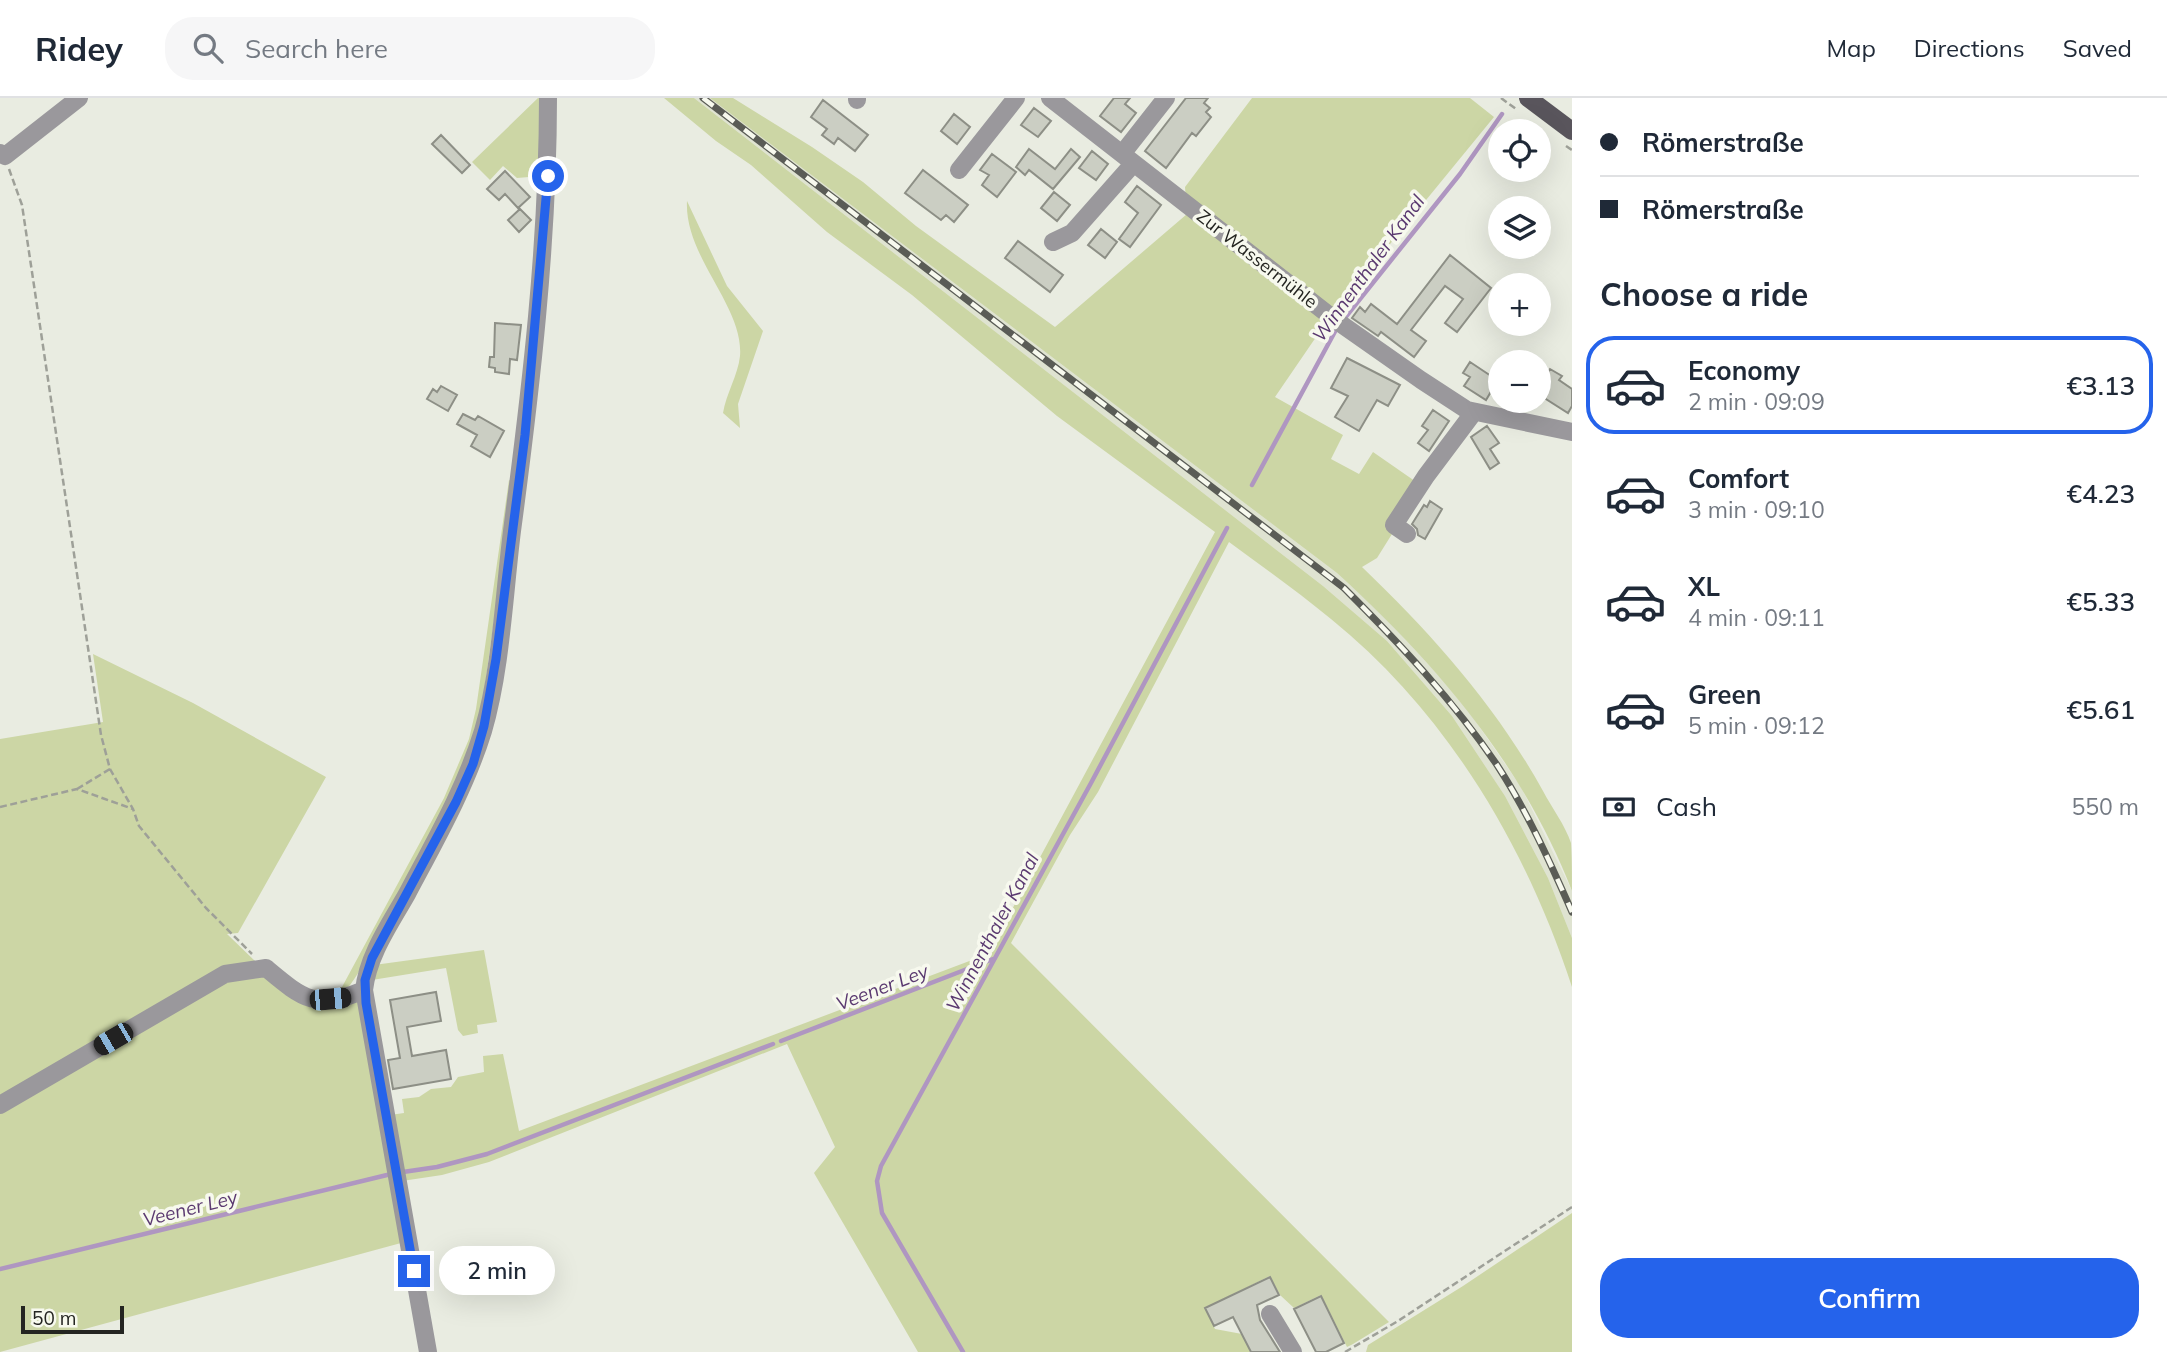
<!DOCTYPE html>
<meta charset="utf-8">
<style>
body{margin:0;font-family:Mulish,sans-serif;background:#f6f6f7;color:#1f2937;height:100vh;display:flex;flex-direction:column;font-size:26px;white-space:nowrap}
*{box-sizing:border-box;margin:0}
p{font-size:23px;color:#747a83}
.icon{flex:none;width:38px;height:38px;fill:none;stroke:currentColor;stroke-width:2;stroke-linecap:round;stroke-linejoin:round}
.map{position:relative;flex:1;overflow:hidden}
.side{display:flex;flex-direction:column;background:#fff;width:595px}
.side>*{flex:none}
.top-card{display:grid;align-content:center;height:154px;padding:0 28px;background:#fff}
.controls{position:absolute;left:1488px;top:21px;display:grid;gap:14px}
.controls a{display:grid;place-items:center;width:63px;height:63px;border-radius:50%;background:#fff;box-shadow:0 7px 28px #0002;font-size:35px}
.scale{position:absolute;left:21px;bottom:18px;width:103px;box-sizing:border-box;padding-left:7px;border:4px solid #242521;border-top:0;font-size:19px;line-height:24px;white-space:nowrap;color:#242521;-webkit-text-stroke:5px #f7f9ee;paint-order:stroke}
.end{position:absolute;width:32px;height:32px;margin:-16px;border:9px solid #2563eb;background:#fff;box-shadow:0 0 0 4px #fff}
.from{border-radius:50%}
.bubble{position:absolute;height:49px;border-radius:24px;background:#fff;box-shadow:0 7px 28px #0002;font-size:23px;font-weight:600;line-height:49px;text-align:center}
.car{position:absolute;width:21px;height:42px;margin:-21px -10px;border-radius:9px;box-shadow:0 0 5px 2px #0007;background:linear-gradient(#222 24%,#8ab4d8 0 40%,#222 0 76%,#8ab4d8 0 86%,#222 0)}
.top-card b{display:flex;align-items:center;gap:24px;height:66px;font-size:26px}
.top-card b+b{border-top:2px solid #e0e1e3}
.top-card i{width:18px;height:18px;background:#1f2937}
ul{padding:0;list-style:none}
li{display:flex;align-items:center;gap:21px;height:98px;margin:0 14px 10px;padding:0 14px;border:4px solid transparent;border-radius:28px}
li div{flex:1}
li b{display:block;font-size:26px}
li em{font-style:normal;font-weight:600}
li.current{border-color:#2563eb}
li>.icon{width:63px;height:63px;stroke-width:1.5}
h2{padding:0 28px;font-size:32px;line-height:84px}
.pay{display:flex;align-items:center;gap:18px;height:77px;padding:0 28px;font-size:26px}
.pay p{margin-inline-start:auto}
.button{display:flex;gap:14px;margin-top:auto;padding:14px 28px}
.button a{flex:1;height:80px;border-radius:28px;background:#2563eb;color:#fff;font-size:28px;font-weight:600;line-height:80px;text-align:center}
header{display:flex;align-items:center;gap:42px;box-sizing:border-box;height:98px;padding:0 35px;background:#fff;border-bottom:2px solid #e0e1e3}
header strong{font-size:33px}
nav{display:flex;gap:38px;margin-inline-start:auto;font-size:24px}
.search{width:490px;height:63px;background:#f6f6f7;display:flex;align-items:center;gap:18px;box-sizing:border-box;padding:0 24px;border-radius:28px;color:#747a83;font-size:26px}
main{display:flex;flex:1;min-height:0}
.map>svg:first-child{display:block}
.built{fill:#dfe3d1}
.green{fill:#ccd6a5}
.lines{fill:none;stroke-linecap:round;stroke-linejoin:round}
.stream{stroke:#af96c1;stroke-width:4.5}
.building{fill:#cbcec3;stroke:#8d8f86;stroke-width:2}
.path{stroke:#9ea098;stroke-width:2.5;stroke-dasharray:7 3.5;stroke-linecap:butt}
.minor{stroke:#9a989c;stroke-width:18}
.major{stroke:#59555c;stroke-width:18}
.rail-casing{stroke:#5a5c56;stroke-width:7}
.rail{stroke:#f7f9ee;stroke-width:4.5;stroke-dasharray:13;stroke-linecap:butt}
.route{stroke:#2563eb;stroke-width:9}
.labels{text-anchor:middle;stroke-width:7;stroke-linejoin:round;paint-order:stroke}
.street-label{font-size:18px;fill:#242521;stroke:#f7f9ee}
.water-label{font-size:19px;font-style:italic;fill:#5a3970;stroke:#f7f9ee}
</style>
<header>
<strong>Ridey</strong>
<div class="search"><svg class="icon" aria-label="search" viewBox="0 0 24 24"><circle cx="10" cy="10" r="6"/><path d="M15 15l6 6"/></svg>Search here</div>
<nav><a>Map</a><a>Directions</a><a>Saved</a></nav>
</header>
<main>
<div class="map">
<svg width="1572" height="1254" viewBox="0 0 1572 1254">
<rect width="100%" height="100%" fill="#e9ece1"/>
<!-- built -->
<path class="built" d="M694,0H710L1337,475L1384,518L1460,601L1521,689L1572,793V840L1548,780L1505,698L1452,618L1387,543L1323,488Z"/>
<!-- green -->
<path class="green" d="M538,0H541L539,75L529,79L517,80L503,68L490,82L472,64Z
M664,0H694L1323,488L1387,543L1452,618L1505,698L1548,780L1572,840V889C1526,748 1447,615 1331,521C1298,494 1263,469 1229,444L1098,694L1070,737L1011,845L1389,1224L1353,1246L1347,1249L1321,1197L1294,1210L1280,1197L1270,1178L1205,1210L1215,1231L1242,1236L1251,1254H918L814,1075L835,1049L787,946L489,1064L442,1077L402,1083L390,1017L404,1015L402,1001L419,999L431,991L451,989L458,979L484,974L483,958L503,956L519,1033L988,856L1215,434L1057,318L912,197L827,134L751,67L716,43Z
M710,0H733L812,49L863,84L916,128L1055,229L1187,116L1185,89L1252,0H1470L1494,19L1327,223L1275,299L1343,337L1331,361L1359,376L1373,354L1422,388L1377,460L1362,469C1432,536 1496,608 1543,693C1552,710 1565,727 1571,745C1572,759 1572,779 1572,793C1524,668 1435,564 1337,475Z
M687,103L727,188L763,233L738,306L740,330L723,315C726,296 738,277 740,258C744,208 684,159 687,103Z
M509,382L513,384L482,609L458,685L363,868C343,897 346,900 311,894H333L342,889L444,700L469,641L476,611Z
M93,556L193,605L326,679L238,835L227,836L256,864L0,1002V641L103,624Z
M484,852L497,924L477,927L478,935L463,938L458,932L446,870L372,882L374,867Z
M262,878L275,884L359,903L401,1145L0,1254V1011L213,886Z
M1572,1115V1254H1366L1368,1247L1463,1188Z"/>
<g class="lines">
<!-- stream -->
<path class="stream" d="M1344,221L1460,76L1502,16
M1252,387L1338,228
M781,943L993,861
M403,1074L437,1069L487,1056L773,946
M0,1171L387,1077
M963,1254L882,1115L877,1083L881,1068L1091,685L1227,430"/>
</g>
<!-- building -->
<path class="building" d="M1114,0H1130L1125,6L1136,15L1121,34L1100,18Z
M1186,0H1208L1204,5L1210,10L1206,14L1211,19L1196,38L1192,35L1166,70L1145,53Z
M823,2L868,37L855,53L838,40L834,46L822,37L827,31L811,19Z
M1034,10L1051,23L1038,39L1021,27Z
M954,16L970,29L957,46L941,33Z
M441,37L470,67L462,75L432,46Z
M1029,51L1055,71L1071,51L1080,59L1053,91L1029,72L1025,77L1016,69Z
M1092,53L1108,66L1096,82L1079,70Z
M992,56L1016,74L997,99L982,87L989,77L980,72Z
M923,72L968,107L954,124L946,117L941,122L905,95Z
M505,73L530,99L518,110L505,96L499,102L487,91Z
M1137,88L1161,107L1130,149L1119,141L1138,115L1125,104Z
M1054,94L1070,107L1057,123L1041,110Z
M520,111L531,122L519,134L508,122Z
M1101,131L1117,144L1105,160L1088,147Z
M1018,143L1063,177L1050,194L1005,160Z
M1450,157L1491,190L1457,234L1445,225L1463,201L1445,188L1411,232L1426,243L1414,259L1381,234L1378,238L1352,220L1360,209L1365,214L1371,206L1397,226Z
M495,225L521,227L517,262L510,261L509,276L495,274V270L489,269L490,259H494Z
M1347,260L1400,287L1388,308L1377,302L1359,333L1335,319L1348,298L1331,290Z
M1470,264L1500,284V297L1492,292L1486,302L1464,288L1470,279L1463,275Z
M1550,271L1562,278L1559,282L1572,291V308L1568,315L1538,296V290Z
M441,288L457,297L448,313L427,301L433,291L437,294Z
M1433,312L1449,323L1429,353L1418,345L1428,332L1422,328Z
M463,316L475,322L478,318L504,333L490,359L471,348L477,337L457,326Z
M1487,328L1499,345L1490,351L1499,365L1490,371L1471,339Z
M1430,403L1442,411L1425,441L1418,437L1417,431L1412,426L1424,407L1427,409Z
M436,894L441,923L407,929L412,958L446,952L451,981L393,991L388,962L400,960L390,902Z
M1270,1179L1279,1197L1257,1207L1260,1222L1280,1254H1251L1233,1219L1214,1228L1205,1210Z
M1321,1198L1344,1245L1326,1254H1316L1294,1211Z"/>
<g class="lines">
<!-- path -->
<path class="path" d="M1501,0L1516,11
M1566,48L1572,52
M9,71L22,107L101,637L110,671L133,711L139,728L206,810L252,856
M77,691L110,671
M0,709L77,691L133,711
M1345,1254L1398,1223L1572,1109"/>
<!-- minor -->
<path class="minor" d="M1050,0L1334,221L1421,282L1467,312L1572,334
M857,2V0
M0,55L5,58L79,0
M1122,56L1166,0
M959,72L1016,0
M1053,144L1072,135L1133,66
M1407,436L1394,427L1426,378L1474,314
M0,1007L225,876L266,870C302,900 316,913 364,892
M1270,1216L1293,1254
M428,1254L364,892C368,857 390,826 407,796C435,743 465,691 483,633C501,572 504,497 512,433C531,290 548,145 548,0"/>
<!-- major -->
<path class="major" d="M1528,0L1572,33"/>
<!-- rail casing -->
<g class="rail-casing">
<path id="rail" d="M703,0L1344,490C1399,545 1453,602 1497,667C1527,713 1550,764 1572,814"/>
</g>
<!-- rail -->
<use href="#rail" class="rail"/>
</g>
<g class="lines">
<!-- route -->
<path class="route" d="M414,1173L366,905L365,882L372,860L456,704L473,666L484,628L496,561L525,337L548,78"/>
</g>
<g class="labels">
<!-- street labels -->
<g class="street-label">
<text transform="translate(1257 161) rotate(38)" y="6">Zur Wassermühle</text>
</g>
<!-- water labels -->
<g class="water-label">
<text transform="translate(1368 170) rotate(-54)" y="7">Winnenthaler Kanal</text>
<text transform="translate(992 834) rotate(-62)" y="7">Winnenthaler Kanal</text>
<text transform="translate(882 889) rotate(-21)" y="7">Veener Ley</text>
<text transform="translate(190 1110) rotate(-14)" y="7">Veener Ley</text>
</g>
</g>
</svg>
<div class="controls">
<a><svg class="icon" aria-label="locate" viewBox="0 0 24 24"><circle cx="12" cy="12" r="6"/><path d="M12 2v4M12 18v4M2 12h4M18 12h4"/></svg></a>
<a><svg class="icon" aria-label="layers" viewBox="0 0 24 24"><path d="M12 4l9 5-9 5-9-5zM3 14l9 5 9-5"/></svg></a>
<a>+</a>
<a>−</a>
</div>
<div class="scale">50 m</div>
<i class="end from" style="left:548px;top:78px"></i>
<i class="end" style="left:414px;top:1173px"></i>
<div class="bubble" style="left:439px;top:1148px;width:116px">2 min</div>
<i class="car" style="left:330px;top:901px;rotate:85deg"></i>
<i class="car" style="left:113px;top:941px;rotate:240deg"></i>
</div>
<section class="side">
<div class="top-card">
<b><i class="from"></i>Römerstraße</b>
<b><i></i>Römerstraße</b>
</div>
<h2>Choose a ride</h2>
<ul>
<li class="current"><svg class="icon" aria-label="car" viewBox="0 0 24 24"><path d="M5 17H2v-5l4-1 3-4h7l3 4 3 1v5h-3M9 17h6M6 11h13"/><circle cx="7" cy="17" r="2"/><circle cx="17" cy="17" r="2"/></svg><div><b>Economy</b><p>2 min · 09:09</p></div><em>€3.13</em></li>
<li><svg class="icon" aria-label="car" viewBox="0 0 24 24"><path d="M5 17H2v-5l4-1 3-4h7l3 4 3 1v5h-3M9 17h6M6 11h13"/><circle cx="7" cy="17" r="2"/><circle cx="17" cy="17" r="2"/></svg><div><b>Comfort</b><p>3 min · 09:10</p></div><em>€4.23</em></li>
<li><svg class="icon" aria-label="car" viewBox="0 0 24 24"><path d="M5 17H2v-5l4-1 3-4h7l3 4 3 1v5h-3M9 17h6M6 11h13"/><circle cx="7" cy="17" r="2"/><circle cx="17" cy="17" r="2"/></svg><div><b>XL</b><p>4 min · 09:11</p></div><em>€5.33</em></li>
<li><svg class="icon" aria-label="car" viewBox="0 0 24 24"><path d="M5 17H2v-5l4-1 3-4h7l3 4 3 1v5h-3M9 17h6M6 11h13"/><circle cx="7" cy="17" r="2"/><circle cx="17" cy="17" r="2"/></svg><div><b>Green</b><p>5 min · 09:12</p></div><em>€5.61</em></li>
</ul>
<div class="pay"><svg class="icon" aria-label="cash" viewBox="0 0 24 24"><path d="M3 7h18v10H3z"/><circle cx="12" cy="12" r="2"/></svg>Cash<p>550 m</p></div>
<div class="button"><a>Confirm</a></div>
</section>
</main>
